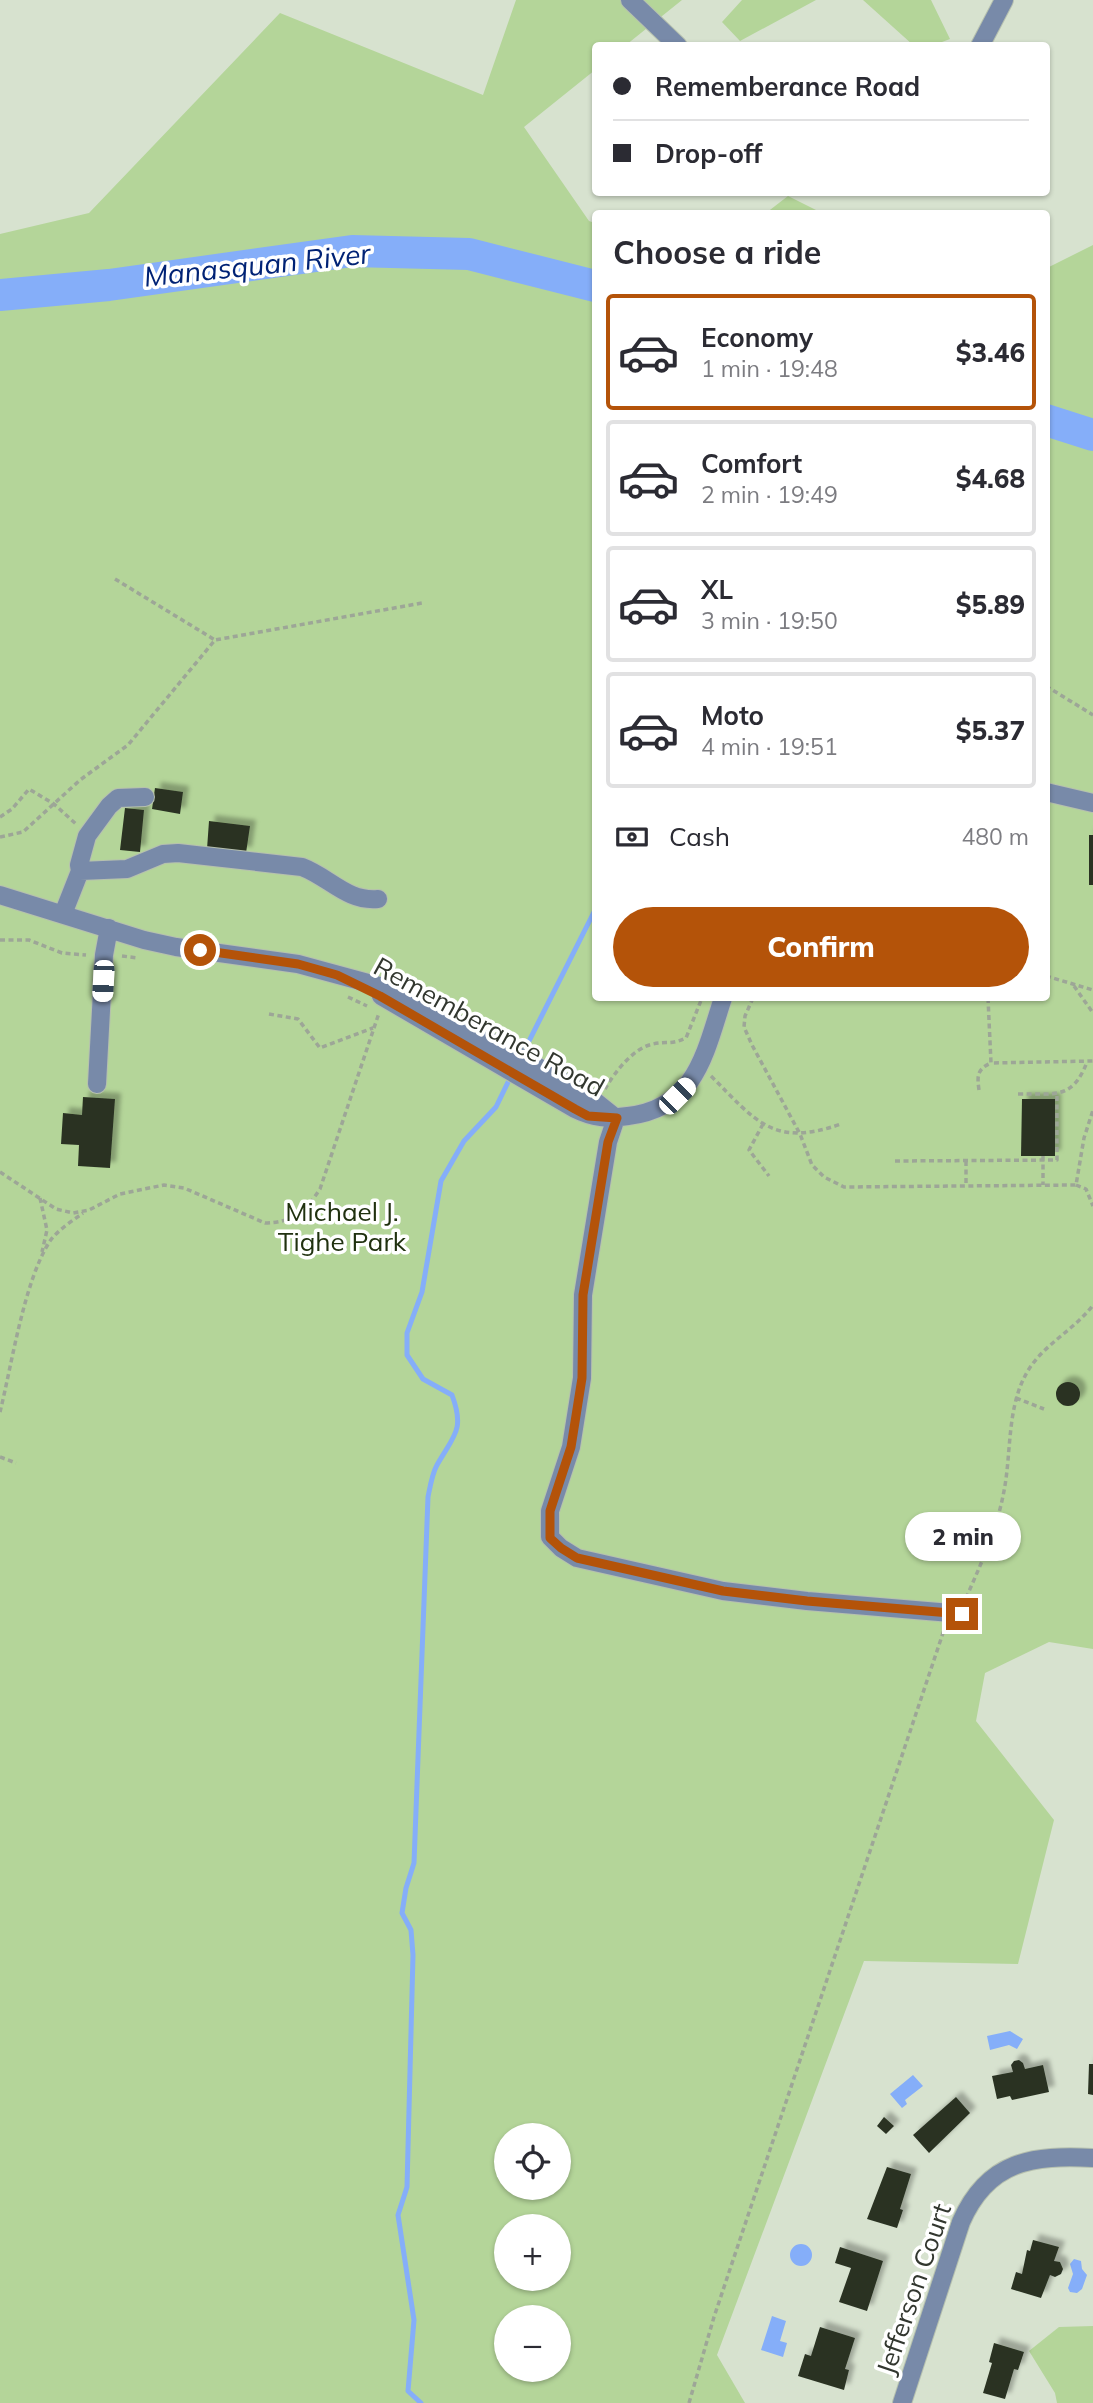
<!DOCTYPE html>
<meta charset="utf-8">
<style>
body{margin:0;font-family:Mulish,sans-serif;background:#f7f7f7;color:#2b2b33;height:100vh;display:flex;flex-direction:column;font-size:26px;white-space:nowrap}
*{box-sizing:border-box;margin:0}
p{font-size:23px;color:#7c7c81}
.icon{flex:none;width:38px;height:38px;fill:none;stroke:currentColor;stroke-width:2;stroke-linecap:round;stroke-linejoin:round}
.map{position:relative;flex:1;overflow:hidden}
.details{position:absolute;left:592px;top:210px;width:458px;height:791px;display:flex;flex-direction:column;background:#fff;border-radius:7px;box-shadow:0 2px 5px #0004}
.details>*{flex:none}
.guide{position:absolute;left:592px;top:42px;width:458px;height:154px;border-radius:7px;box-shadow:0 2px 5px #0004;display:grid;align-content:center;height:154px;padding:0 21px;background:#fff}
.controls{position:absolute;left:494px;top:2123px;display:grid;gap:14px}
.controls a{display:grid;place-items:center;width:77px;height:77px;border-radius:50%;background:#fff;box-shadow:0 2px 5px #0004;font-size:35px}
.end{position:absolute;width:32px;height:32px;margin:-16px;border:9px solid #b45309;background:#fff;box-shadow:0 0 0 4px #fff}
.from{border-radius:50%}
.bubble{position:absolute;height:49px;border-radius:24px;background:#fff;box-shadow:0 2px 5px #0004;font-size:23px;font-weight:800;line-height:49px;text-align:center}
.car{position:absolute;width:21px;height:42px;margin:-21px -10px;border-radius:9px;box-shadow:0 0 5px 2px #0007;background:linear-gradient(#fff 24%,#345 0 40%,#fff 0 76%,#345 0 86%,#fff 0)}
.guide b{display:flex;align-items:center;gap:24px;height:66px;font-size:26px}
.guide b+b{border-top:2px solid #e1e1e2}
.guide i{width:18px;height:18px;background:#2b2b33}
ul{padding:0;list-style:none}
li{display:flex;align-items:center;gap:21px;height:116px;margin:0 14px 10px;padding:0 7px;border:4px solid #e1e1e2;border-radius:7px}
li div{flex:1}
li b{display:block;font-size:26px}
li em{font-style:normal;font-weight:800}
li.active{border-color:#b45309}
li>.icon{width:63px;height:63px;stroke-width:1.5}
h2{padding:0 21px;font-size:32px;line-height:84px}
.pay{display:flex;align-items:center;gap:18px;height:77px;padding:0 21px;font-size:26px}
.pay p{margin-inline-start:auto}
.primary-button{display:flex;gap:14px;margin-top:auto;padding:14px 21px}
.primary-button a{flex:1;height:80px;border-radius:42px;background:#b45309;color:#fff;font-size:28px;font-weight:800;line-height:80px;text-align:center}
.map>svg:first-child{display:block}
.green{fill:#b4d599;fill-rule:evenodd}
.water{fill:#85aef9}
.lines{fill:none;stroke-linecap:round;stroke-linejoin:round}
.stream{stroke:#85aef9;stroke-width:5}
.river{stroke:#85aef9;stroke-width:32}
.building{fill:#2a3323;filter:url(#shadow)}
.minor-casing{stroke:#b6c0af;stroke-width:20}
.path{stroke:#9da697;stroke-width:3.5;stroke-dasharray:5 3.5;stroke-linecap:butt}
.minor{stroke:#788aa9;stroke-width:18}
.route{stroke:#b45309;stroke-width:9}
.labels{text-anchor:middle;stroke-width:7;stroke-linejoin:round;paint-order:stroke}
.street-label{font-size:26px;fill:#32372f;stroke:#fff}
.park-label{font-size:26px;fill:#20310f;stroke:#fff}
.water-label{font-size:28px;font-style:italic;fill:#002275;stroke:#fff}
</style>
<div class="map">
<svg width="1093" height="2403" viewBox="0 0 1093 2403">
<defs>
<filter id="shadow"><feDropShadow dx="6" dy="-6" stdDeviation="2" flood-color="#0004"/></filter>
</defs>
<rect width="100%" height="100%" fill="#d7e2cf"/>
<!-- green -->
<path class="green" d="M516,0H682L626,45L595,46V70L524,127L589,221L595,223V998H1046L1047,268L1093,245V1649L1049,1642L985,1673L976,1721L1054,1820L1018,1964L864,1961L717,2355L745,2403H0V234L89,213L280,13L483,95ZM506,2135H558V2188H506ZM506,2226H558V2278H506ZM506,2317H558V2370H506Z
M742,0H816L740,41L722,22Z
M863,0H931L950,39L934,45H913Z
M788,196L822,213H766Z
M1093,2326V2403H1057L1055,2393L1029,2351L1059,2327Z"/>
<!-- water -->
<path class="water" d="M1010,2031L1023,2039L1017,2049L1009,2045L990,2050L987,2036Z
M913,2075L923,2086L905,2100L907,2104L902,2108L890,2094Z
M790 2255a11 11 0 1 1 22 0a11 11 0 1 1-22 0Z
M1074,2259L1081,2261L1082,2269L1087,2275L1082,2289L1077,2293L1070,2292L1068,2288L1073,2274L1070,2264Z
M772,2316L786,2321L780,2341L787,2343L783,2357L761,2350Z"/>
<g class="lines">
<!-- stream -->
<path class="stream" d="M522,1055L595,910
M421,2403L408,2391L414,2320L398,2215L407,2187L413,1955L411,1930L402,1913L406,1888L414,1863L428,1497C430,1487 432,1474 437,1465C454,1435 465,1430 452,1395L423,1379L407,1355V1333L422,1292L441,1181L464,1141L496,1107L511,1076"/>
<!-- river -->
<path class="river" d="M0,295L109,285L352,251L469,254L595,286
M1046,420L1093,435"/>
</g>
<!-- building -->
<path class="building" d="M155,788L183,792L180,814L152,809Z
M125,808L144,810L140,852L120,850Z
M209,821L250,826L246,853L207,849Z
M1089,835H1093V885H1089Z
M83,1097L115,1099L110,1168L78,1166L79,1145L61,1144L63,1113L82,1115Z
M1022,1099H1055V1156H1021Z
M1056 1394a12 12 0 1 1 24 0a12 12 0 1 1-24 0Z
M1019,2060L1023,2063L1025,2069L1043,2065L1049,2092L1012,2100L1010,2096L997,2099L992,2076L1013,2072L1011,2065L1014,2061Z
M1089,2064H1093V2095L1088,2094Z
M956,2097L970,2113L929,2153L913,2135Z
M884,2117L894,2126L886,2134L877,2126Z
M887,2167L911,2174L900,2209L903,2210L897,2228L867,2219Z
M1033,2240L1059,2247L1054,2261L1060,2262L1063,2269L1061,2274L1055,2277L1050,2275L1041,2298L1011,2289L1016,2272L1022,2274L1027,2250L1030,2251Z
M840,2247L883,2261L867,2311L839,2302L851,2268L835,2263Z
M820,2327L855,2338L845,2369L849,2370L844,2390L798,2376L805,2354L811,2356Z
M994,2343L1024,2352L1018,2370L1014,2369L1005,2399L983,2393L992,2363L989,2362Z"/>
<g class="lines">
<!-- minor casing -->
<g class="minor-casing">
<path id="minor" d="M630,0L678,46
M980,46L1004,0
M1046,792L1093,803
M80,871L79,865L87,836L109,806L118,798L145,797
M0,895L144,940L176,947L298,964L379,986L414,1001L533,1064L591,1098L616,1118
M63,914L80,871L127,869L163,854L178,853L302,867C329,877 347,902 378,899
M381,996L575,1109C593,1118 608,1119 628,1116C696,1108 705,1053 723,998
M97,1084L104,955L109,928
M616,1118L608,1142L583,1295L582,1378L571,1447L550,1511V1537L561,1548L577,1558L723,1591L807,1601L963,1614
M902,2403L961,2222C988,2160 1033,2155 1093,2158"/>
</g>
<!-- path -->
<path class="path" d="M115,579L215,640
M1046,686L1093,715
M0,817L12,809L29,789L54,804L76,824
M0,837L23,832L80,780L128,745L215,640L422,603
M0,940H29L62,953L86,955
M122,956L138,958
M1046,976L1093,990
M1074,986L1093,1013
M348,997L367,1006
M753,998L745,1016L744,1027L752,1045L800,1134L812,1165L824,1177L844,1187L1076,1185L1084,1138L1093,1110
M988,998L991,1063L1093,1061
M269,1014L298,1019L320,1048L373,1028
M711,1076C756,1121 773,1148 841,1124
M605,1089C615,1072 633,1048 653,1044C667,1041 671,1045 686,1038L702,998
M979,1090C977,1076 977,1069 991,1063
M1018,1094C1054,1093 1072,1101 1087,1062
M763,1124L749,1150L769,1176
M1043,1156V1185
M895,1161L1057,1160V1093
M966,1161V1186
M0,1172L56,1209L73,1213L89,1210L120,1194L164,1185L184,1188L265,1223C294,1222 305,1212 320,1189L379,1013
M1076,1185L1086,1189L1093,1206
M40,1198L47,1230L42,1252
M1016,1398L1044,1409
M0,1412C12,1364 24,1281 50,1241C58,1230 72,1221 83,1213
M0,1457L16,1463
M966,1598C981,1564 997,1529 1004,1491C1012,1450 1006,1402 1031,1366C1048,1342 1076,1328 1093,1305
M689,2403L714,2317L944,1630"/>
<!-- minor -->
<use href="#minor" class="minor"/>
</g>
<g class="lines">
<!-- route -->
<path class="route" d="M200,950L298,964L337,975L380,996L575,1109L588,1116L617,1118L608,1142L583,1295L582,1378L571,1447L550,1511V1538L561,1548L577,1558L723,1591L807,1601L962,1614"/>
</g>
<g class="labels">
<!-- street labels -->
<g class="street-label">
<text transform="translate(489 1027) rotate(29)" y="9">Rememberance Road</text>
<text transform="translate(914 2289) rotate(-71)" y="9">Jefferson Court</text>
</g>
<!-- park labels -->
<g class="park-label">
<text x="342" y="1221">Michael J.<tspan x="342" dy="30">Tighe Park</tspan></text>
</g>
<!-- water labels -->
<g class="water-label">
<text transform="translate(257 265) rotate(-6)" y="10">Manasquan River</text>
</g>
</g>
</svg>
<div class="controls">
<a><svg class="icon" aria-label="locate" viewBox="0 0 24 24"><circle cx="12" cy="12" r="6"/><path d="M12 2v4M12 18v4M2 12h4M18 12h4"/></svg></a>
<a>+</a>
<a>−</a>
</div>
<i class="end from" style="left:200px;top:950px"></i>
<i class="end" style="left:962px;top:1614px"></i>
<div class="bubble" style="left:905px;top:1512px;width:116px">2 min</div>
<i class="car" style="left:103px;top:981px;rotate:183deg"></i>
<i class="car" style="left:677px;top:1096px;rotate:45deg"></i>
<div class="guide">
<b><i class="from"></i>Rememberance Road</b>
<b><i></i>Drop-off</b>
</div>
<section class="details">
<h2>Choose a ride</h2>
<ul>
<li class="active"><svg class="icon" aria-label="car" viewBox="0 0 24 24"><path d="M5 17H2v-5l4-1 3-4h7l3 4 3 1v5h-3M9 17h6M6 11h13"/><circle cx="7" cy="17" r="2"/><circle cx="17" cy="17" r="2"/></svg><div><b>Economy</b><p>1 min · 19:48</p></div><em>$3.46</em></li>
<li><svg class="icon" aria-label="car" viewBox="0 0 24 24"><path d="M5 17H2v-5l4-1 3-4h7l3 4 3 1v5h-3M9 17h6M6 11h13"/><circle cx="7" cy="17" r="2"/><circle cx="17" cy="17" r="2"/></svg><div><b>Comfort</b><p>2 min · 19:49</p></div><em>$4.68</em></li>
<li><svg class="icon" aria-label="car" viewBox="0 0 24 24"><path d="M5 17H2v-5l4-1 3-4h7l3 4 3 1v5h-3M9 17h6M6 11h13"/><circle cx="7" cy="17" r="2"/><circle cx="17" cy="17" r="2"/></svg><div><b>XL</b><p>3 min · 19:50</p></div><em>$5.89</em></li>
<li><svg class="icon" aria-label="car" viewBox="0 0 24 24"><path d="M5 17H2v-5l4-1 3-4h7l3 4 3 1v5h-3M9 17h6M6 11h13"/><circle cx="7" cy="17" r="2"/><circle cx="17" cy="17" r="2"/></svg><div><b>Moto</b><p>4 min · 19:51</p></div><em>$5.37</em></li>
</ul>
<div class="pay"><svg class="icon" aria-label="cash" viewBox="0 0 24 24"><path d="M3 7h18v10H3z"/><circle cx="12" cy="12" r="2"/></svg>Cash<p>480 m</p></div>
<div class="primary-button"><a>Confirm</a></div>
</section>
</div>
